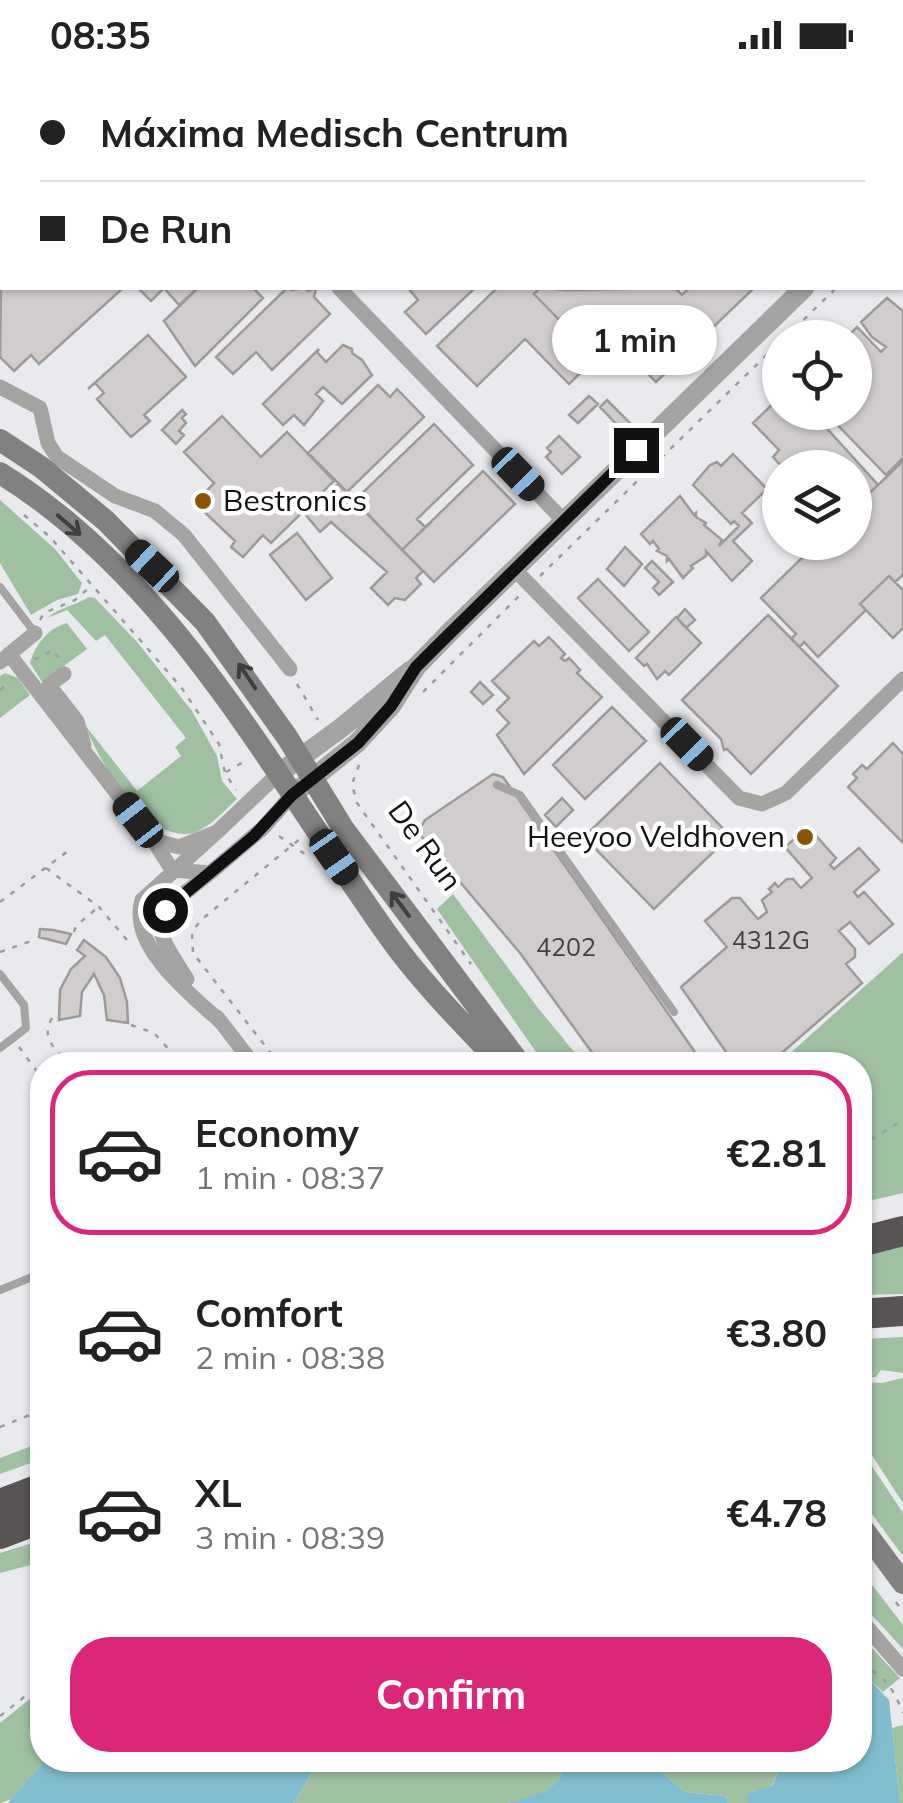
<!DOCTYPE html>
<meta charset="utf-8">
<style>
body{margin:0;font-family:Mulish,sans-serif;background:#f2f2f2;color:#222;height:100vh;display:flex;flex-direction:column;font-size:38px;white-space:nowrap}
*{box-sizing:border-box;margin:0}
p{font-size:32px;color:#767676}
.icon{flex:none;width:55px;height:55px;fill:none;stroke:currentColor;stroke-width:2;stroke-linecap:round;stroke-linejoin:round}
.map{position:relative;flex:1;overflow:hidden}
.side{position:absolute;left:30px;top:982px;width:842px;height:720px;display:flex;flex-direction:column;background:#fff;border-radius:40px;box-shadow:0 2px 8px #0004}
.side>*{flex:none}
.banner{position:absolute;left:0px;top:0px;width:905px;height:220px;box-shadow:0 2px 8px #0004;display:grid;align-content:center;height:220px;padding:0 40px;background:#fff}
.buttons{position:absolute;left:762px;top:250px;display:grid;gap:20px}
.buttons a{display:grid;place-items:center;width:110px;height:110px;border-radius:50%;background:#fff;box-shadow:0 2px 8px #0004;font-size:50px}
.end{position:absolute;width:45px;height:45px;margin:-22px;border:12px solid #111112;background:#fff;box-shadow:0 0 0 5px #fff}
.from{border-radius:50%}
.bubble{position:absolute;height:70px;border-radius:35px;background:#fff;box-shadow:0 2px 8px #0004;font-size:32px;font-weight:700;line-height:70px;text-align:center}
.car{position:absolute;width:30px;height:60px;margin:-30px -15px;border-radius:12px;box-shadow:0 0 8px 2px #0007;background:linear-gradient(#222 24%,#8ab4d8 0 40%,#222 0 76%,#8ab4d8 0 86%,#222 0)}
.banner b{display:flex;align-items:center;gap:35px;height:95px;font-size:38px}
.banner b+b{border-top:2px solid #e0e0e0}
.banner i{width:25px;height:25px;background:#222}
ul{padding:18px 0 0;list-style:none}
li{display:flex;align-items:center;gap:30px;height:165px;margin:0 20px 15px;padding:0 20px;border:5px solid transparent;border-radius:40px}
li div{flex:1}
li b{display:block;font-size:38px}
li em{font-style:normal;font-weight:700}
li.selected{border-color:#db2777}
li>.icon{width:90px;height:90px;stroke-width:1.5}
.cta{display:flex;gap:20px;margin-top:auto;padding:20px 40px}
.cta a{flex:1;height:115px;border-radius:40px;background:#db2777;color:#fff;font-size:40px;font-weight:700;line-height:115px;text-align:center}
.status{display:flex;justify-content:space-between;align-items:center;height:70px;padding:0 50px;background:#fff;direction:ltr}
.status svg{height:28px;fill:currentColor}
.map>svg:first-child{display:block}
.green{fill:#9fc1a2}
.water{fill:#81bdce}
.building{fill:#d1cdcd;stroke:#9d9a99;stroke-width:2.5}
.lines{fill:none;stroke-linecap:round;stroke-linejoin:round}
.path{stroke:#9c9d9f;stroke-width:2.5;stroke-dasharray:5 8;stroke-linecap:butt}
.service{stroke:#a5a4a3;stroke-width:8}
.minor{stroke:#a5a4a3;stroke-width:15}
.tertiary{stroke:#a5a4a3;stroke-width:20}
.secondary{stroke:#838180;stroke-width:22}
.motorway{stroke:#575453;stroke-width:30}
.oneway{stroke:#3f3e3e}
.route{stroke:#111112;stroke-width:12}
.poi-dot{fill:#8b5504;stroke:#fff;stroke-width:4}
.labels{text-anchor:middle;stroke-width:9;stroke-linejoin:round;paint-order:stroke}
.number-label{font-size:25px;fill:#414041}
.poi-label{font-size:30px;fill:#111112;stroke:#fff;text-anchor:start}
.street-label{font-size:30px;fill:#111112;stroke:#fff}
</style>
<div class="status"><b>08:35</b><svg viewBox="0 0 49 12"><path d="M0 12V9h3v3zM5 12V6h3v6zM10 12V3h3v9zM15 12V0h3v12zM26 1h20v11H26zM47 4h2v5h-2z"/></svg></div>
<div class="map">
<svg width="903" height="1733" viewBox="0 0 903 1733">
<rect width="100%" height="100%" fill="#e9eaed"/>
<!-- green -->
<path class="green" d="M0,430L55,479L82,513L78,524L57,530L31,545L0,493Z
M89,527L95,528L138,573L192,641L217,686L222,711L237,729C224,741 204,764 186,764C142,766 99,691 85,655L137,721L181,686L175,677L186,668L105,565L96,571L67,540L47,548C60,537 75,536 89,527Z
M67,553L87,579L42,612L30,593C35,575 48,558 67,553Z
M5,603L18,608L30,625L0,648V606Z
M453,824L538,938L585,995H545L437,839Z
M903,882V1123L860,1133V995H777Z
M903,1173V1224L860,1225V1183Z
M903,1267V1303L881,1300L876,1307L860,1308V1269Z
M903,1308V1433L860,1367V1312L882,1313Z
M42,1372V1389L0,1404V1388Z
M860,1378L903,1443V1486L860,1428Z
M42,1470V1492L0,1503V1483Z
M860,1499L903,1555V1579L860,1532Z
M860,1565L900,1608L883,1622L869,1609L860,1607Z
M42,1619L45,1690L12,1729L0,1733V1653Z
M903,1655V1733H900L892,1658Z
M320,1690H558L562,1704C551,1724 529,1728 508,1733H293Z
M647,1690H784L771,1717L748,1723V1733H728L726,1726L685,1722Z"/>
<!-- water -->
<path class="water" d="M860,1607L869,1609L889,1630L900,1733H748V1723L772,1716L784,1690H860Z
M45,1690H320L293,1733H8Z
M558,1690H647L685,1722L726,1726L728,1733H508C529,1727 551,1724 562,1704Z"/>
<!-- building -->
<path class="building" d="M0,0H96L2,2V68Z
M320,0H464L462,2Z
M693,0H757L690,2Z
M2,158V218H123L39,294L31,285L14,301L0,287Z
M138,218H198L179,235L164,218L151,231Z
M198,218H258L255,220L263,228L195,296L164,251Z
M287,218L292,220L305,218L308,221L316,218L314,227L330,244L272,300L256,282L233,304L216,287Z
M408,218H475L426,264L405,242L418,230Z
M497,218H540L534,224L596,288L569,314L525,269L477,316L437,276Z
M540,218L566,220L675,218L682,225L689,218L753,219L656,312L615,270L596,288L534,224Z
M887,228L903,241V388L886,405L825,342H855V268H846L857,257L881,282L886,277L872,267L861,252Z
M148,265L186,307L144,345L150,351L131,367L97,329L104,323L95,313L88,319Z
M343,275L352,279V283L362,290L372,305L342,334L323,317L316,324L323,331L304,355L294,345L283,355L263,334L319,279L317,282L326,292Z
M378,315L390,327L397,319L424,347L347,422L308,383Z
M589,326L598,334L578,353L569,345Z
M780,327V342H812L878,415L855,437V398H783L773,387L779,380L753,353Z
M607,330L630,353L623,361L600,337Z
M182,340L186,344L182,348L186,353L179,361L184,365L176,374L162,360Z
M222,346L261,387L287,362L334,411L271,473L263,465L243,487L231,477L235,471L195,433L214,413L184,382Z
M434,354L473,395L417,449L425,457L431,452L402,480L355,430Z
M559,366L580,387L562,404L546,387L551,382L547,378Z
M733,384L767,419L742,443L752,453L733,471L752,491L732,511L706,481V486L691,496L693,498L683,508L669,489L667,491V486L657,481L659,479L653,471L650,474L641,464L680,426L694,445L696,443V447L706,453L704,455L722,470L719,476L739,456L734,451L731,454L693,415L710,395L717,392L721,396Z
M903,391V505L895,512L889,506L860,534L866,540L818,587L804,572L800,577L791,569L796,564L761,528L818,472H855V437Z
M483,401L515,434L434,512L402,480Z
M338,414L423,501L416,508L421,514L405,530L395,528L388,535L371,518L387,502L331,452L320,462L306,445Z
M297,463L332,508L306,530L270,485Z
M625,477L642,494L624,516L607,499Z
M652,491L673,512L659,525L653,518L659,512L645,498Z
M889,506L903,520V558L893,568L860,534Z
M598,509L649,562L629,581L578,528Z
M685,539L695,550L686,558L677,548Z
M768,545L838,616L751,704L727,679L724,680L721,669L682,630Z
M676,547L701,573L669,605L665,601L657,609L647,594L644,596L636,588Z
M549,567L565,584L561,588L565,591L569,588L580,600L577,603L602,627L524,704L497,665L509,653L497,640L509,628L492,611L534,571L539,576Z
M480,612L493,625L483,634L471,622Z
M612,637L646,671L585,729L553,695Z
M893,673L903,684V773L848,717L857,708L853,704L862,695L867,699Z
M660,693L730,766L654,839L584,767Z
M493,704L503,707L704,995H601L520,883L422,767L419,761L425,750Z
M562,728L573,740L556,757L545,745Z
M808,757L836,788L830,795L834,799L859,778L879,800L854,822L858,827L864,822L893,854L869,874L850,852L839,861L855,879V887L846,894L862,913L768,995H735L681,917L727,877L705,851L732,828H740L758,849L767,842L762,830L772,822L769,819L775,813L778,817L787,809H793L801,818L812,808L785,777Z
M40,859L53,860L71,864L66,874L39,867Z
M84,870L106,887L120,908L127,932L128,953L107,950L104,925L94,904L82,922L80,946L59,950L60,920L71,899L85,886L77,880Z"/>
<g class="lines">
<!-- path -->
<path class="path" d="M902,153H903
M785,268L836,218
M24,445L50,467L181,617L219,674L225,703L236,720
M540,506L780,272
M40,550L44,543L75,530L90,517
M34,589L41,588L52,580L59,588
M297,614L318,650
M0,620L11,612
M423,622L520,525
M359,695L352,714L357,733L471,894
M226,702L245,691
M279,766L309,787
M46,798L99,837L132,876
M0,832L72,778
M74,862L76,856L97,838
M0,882L34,870
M52,948C40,970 56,979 71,995
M131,955L154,963L183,995
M19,977L42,1008
M280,995L193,883L192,862L201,850L301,768
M860,1076L903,1050
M0,1357L42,1340
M896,1532L903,1542
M860,1596C884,1603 894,1620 903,1643
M0,1646L42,1613"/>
<!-- service -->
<path class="service" d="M843,0L845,2
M902,62H903
M0,517L35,563
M497,715L520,725L674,942
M0,904L24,935L26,958L0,978
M0,1220L42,1203"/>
<!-- minor -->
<path class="minor" d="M576,0L579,2
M162,2L163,0
M339,218L563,450
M0,317L40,338L48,373L57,387L115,426L155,441L184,465L290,599
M514,499L739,728L762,734L786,723L903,609
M9,584L153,770L172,800L210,803L263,758L292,725
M0,592L35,563
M64,604L49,615L77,651L84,675
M217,762L142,830C128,876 190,924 221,952
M153,770L179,777L217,762L278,704
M187,909C144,843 152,850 210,803
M217,947L254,995
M860,1549L903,1599"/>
<!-- tertiary -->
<path class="tertiary" d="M902,122H903
M278,704L341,658L410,601
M292,725L357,673L391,636L416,597L451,561L804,218"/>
<!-- secondary -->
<path class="secondary" d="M0,370L41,397L106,451L205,552L287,667L343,758L521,995
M0,403C172,509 272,703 387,864C420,911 462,953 502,995
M860,1455L903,1513"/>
<!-- motorway -->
<path class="motorway" d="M860,1172L903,1161
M860,1244L903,1241
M0,1434L42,1418
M0,1464L42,1448"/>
</g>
<!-- one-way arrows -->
<defs><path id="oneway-shaft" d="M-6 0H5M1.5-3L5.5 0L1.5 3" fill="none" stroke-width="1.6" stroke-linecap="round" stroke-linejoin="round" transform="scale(2.5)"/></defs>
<g class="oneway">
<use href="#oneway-shaft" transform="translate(69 455) rotate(41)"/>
<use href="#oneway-shaft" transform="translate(247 606) rotate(-124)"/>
<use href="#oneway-shaft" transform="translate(400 834) rotate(-127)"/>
</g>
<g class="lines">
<!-- route -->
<path class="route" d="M165,840L254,766L292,725L358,673L391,636L416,597L434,579L636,380"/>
</g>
<!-- markers -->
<g class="poi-dot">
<circle cx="203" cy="431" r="10"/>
<circle cx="805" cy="767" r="10"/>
</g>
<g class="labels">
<!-- number labels -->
<g class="number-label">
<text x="771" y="879">4312G</text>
<text x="566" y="886">4202</text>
</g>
<!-- poi labels -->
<g class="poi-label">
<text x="223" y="441">Bestronics</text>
<text x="785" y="777" text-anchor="end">Heeyoo Veldhoven</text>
</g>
<!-- street labels -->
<g class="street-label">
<text transform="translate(425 776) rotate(54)" y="10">De Run</text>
</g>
</g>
</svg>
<div class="buttons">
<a><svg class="icon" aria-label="locate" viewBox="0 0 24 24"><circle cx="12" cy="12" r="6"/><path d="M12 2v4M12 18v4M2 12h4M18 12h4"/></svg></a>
<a><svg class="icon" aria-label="layers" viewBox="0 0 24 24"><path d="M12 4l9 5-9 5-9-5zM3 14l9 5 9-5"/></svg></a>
</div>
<i class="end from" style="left:165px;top:840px"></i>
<i class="end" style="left:636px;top:380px"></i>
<div class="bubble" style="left:552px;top:235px;width:165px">1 min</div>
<i class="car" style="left:518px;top:404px;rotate:136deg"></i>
<i class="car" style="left:152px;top:496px;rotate:313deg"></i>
<i class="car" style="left:687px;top:674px;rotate:136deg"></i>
<i class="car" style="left:138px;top:750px;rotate:322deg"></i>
<i class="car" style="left:334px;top:787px;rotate:145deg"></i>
<div class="banner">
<b><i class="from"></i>Máxima Medisch Centrum</b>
<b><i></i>De Run</b>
</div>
<section class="side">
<ul>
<li class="selected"><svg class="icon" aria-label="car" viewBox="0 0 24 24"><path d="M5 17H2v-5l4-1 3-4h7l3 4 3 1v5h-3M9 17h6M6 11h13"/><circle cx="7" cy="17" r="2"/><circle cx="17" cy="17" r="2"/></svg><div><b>Economy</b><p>1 min · 08:37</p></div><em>€2.81</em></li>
<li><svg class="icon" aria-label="car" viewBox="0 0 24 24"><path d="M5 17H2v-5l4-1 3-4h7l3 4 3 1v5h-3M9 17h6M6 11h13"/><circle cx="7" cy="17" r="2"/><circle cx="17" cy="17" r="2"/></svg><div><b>Comfort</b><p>2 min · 08:38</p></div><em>€3.80</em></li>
<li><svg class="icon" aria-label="car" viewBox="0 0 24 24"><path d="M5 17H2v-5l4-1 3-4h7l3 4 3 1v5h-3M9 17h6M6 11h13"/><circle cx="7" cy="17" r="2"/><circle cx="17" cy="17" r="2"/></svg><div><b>XL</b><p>3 min · 08:39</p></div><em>€4.78</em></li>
</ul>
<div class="cta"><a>Confirm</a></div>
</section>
</div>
